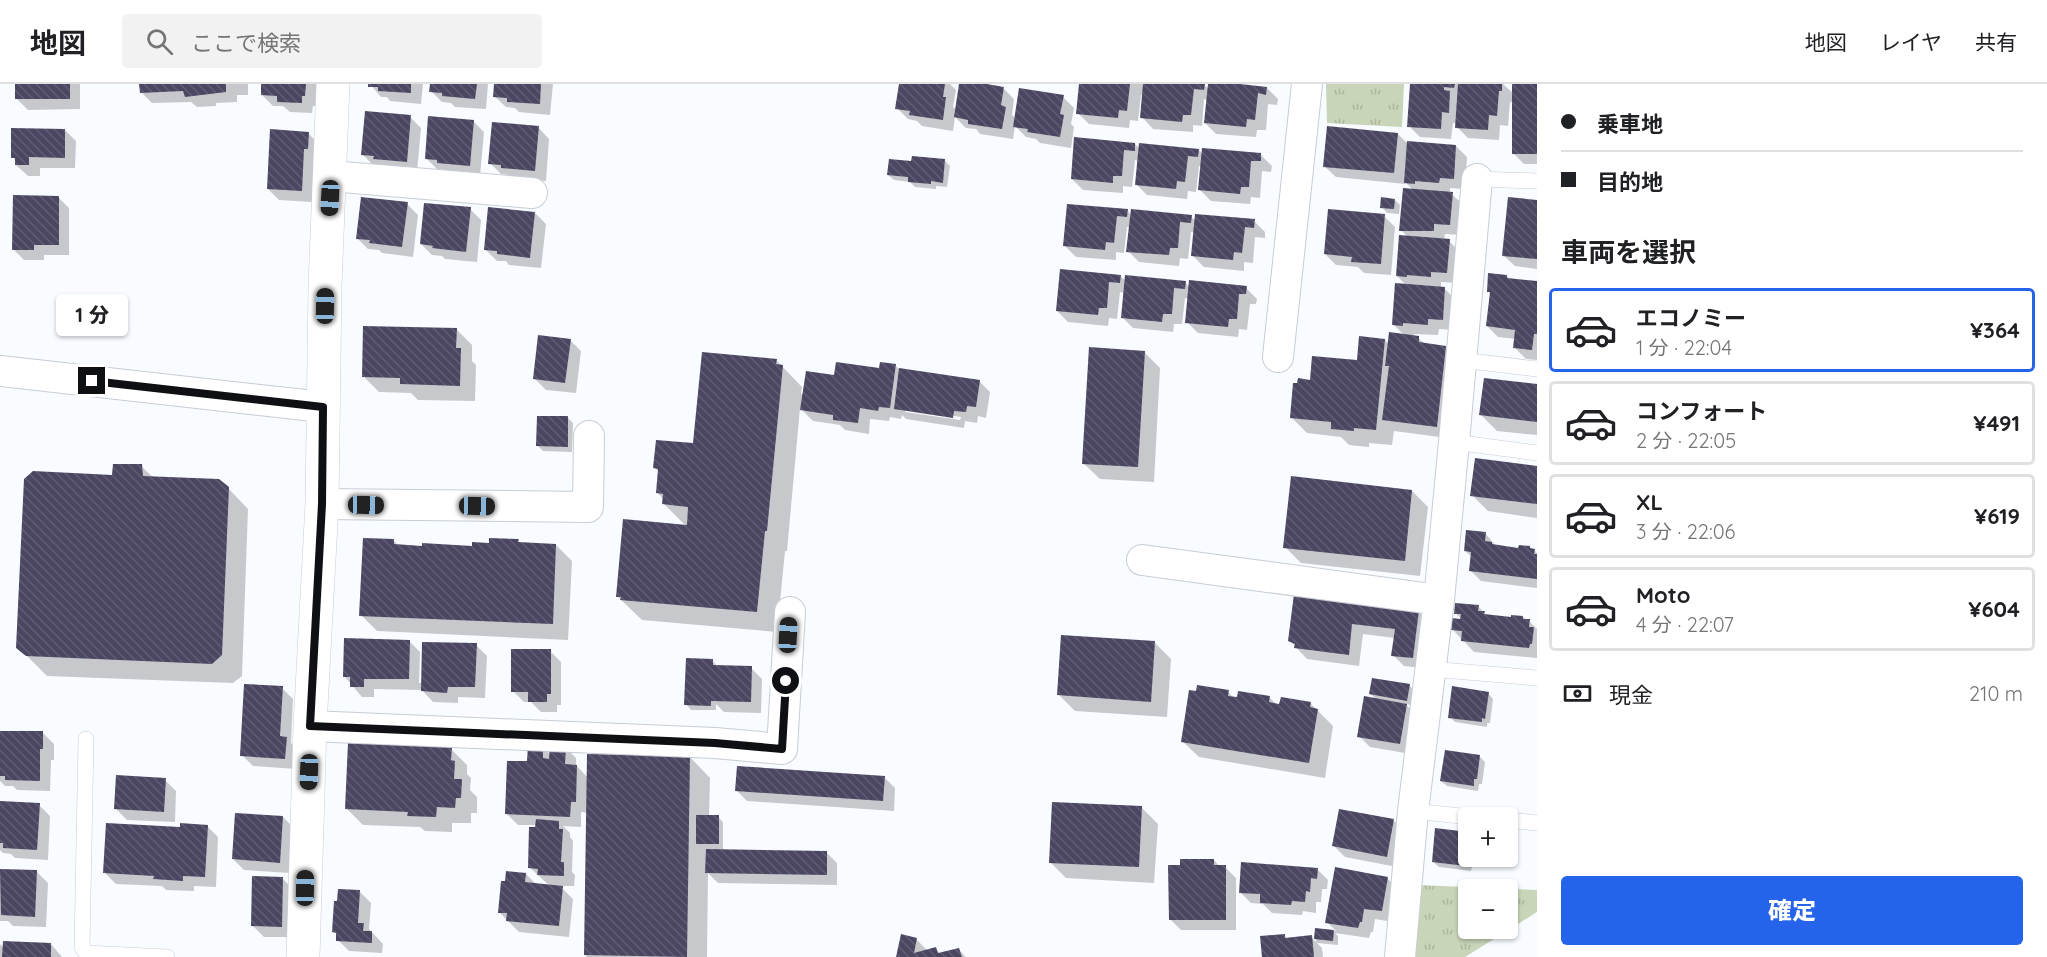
<!DOCTYPE html>
<html lang="ja">
<meta charset="utf-8">
<style>
body{margin:0;font-family:Quicksand,"Noto Sans JP",sans-serif;background:#f2f2f2;color:#202124;height:100vh;display:flex;flex-direction:column;font-size:22px;white-space:nowrap}
*{box-sizing:border-box;margin:0}
p{font-size:20px;color:#757577}
.icon{flex:none;width:33px;height:33px;fill:none;stroke:currentColor;stroke-width:2;stroke-linecap:round;stroke-linejoin:round}
.map{position:relative;flex:1;overflow:hidden}
.side{display:flex;flex-direction:column;background:#fff;width:510px}
.side>*{flex:none}
.guide{display:grid;align-content:center;height:132px;padding:0 24px;background:#fff}
.controls{position:absolute;left:1458px;top:723px;display:grid;gap:12px}
.controls a{display:grid;place-items:center;width:60px;height:60px;border-radius:6px;background:#fff;box-shadow:0 2px 4px #0004;font-size:30px}
.end{position:absolute;width:27px;height:27px;margin:-14px;border:8px solid #0e1013;background:#fff;box-shadow:0 0 0 3px #fff}
.from{border-radius:50%}
.bubble{position:absolute;height:42px;border-radius:6px;background:#fff;box-shadow:0 2px 4px #0004;font-size:20px;font-weight:800;line-height:42px;text-align:center}
.car{position:absolute;width:18px;height:36px;margin:-18px -9px;border-radius:8px;box-shadow:0 0 4px 2px #0007;background:linear-gradient(#222 24%,#8ab4d8 0 40%,#222 0 76%,#8ab4d8 0 86%,#222 0)}
.guide b{display:flex;align-items:center;gap:21px;height:57px;font-size:22px}
.guide b+b{border-top:2px solid #e0e0e0}
.guide i{width:15px;height:15px;background:#202124}
ul{padding:0;list-style:none}
li{display:flex;align-items:center;gap:18px;height:84px;margin:0 12px 9px;padding:0 12px;border:3px solid #e0e0e0;border-radius:6px}
li div{flex:1}
li b{display:block;font-size:22px}
li em{font-style:normal;font-weight:800}
li.active{border-color:#2563eb}
li>.icon{width:54px;height:54px;stroke-width:1.5}
h2{padding:0 24px;font-size:27px;line-height:72px}
.pay{display:flex;align-items:center;gap:15px;height:66px;padding:0 24px;font-size:22px}
.pay p{margin-inline-start:auto}
.action{display:flex;gap:12px;margin-top:auto;padding:12px 24px}
.action a{flex:1;height:69px;border-radius:6px;background:#2563eb;color:#fff;font-size:24px;font-weight:800;line-height:69px;text-align:center}
header{display:flex;align-items:center;gap:36px;box-sizing:border-box;height:84px;padding:0 30px;background:#fff;border-bottom:2px solid #e0e0e0}
header strong{font-size:28px}
nav{display:flex;gap:33px;margin-inline-start:auto;font-size:21px}
.search{width:420px;height:54px;background:#f2f2f2;display:flex;align-items:center;gap:15px;box-sizing:border-box;padding:0 21px;border-radius:6px;color:#757577;font-size:22px}
main{display:flex;flex:1;min-height:0}
.map>svg:first-child{display:block}
.park{fill:url(#park-tufts);fill-rule:evenodd}
.shadow{fill:#0003;fill-rule:evenodd}
.building{fill:url(#building-back-hatch)}
.lines{fill:none;stroke-linecap:round;stroke-linejoin:round}
.service-casing{stroke:#c7cdd6;stroke-width:16}
.minor-casing{stroke:#c7cdd6;stroke-width:32}
.tertiary-casing{stroke:#c7cdd6;stroke-width:34}
.service{stroke:#fff;stroke-width:15}
.minor{stroke:#fff;stroke-width:30}
.tertiary{stroke:#fff;stroke-width:33}
.route{stroke:#0e1013;stroke-width:8}
</style>
<header>
<strong>地図</strong>
<div class="search"><svg class="icon" aria-label="search" viewBox="0 0 24 24"><circle cx="10" cy="10" r="6"/><path d="M15 15l6 6"/></svg>ここで検索</div>
<nav><a>地図</a><a>レイヤ</a><a>共有</a></nav>
</header>
<main>
<div class="map">
<svg width="1537" height="873" viewBox="0 0 1537 873">
<defs>
<pattern id="park-tufts" width="24" height="20" patternUnits="userSpaceOnUse" patternTransform="scale(1.5)"><rect width="24" height="20" fill="#c8d5b8"/><path d="M3 7l-1-3M5 7V3M7 7l1-3M15 17l-1-3M17 17v-4M19 17l1-3" fill="none" stroke="#abb69d"/></pattern>
<pattern id="building-back-hatch" width="6" height="6" patternUnits="userSpaceOnUse" patternTransform="scale(1.5)"><rect width="6" height="6" fill="#4b4662"/><path d="M-1 5l2 2M0 0l6 6M5-1l2 2" fill="none" stroke="#615d73"/></pattern>
</defs>
<rect width="100%" height="100%" fill="#f8fbff"/>
<!-- park -->
<path class="park" d="M1326,0H1404L1402,43L1327,39Z
M1418,801L1537,806V828L1465,873H1412ZM1468,806H1508V844H1468Z"/>
<!-- shadow -->
<path class="shadow" d="M17,0H80V25L28,26L17,15Z
M141,0H248V11H237V18L216,19V22L197,23L191,18L152,19L141,8Z
M263,0H317L316,22H313L312,29L290,28L283,22H273L262,11Z
M370,0H423L421,20L390,17L387,13H381Z
M431,0H488L486,25L455,23L451,19L442,18L431,7Z
M495,0H553L550,31L519,28L515,24L506,23L494,12Z
M901,0H950L956,6L953,23L957,26L961,0H977L1003,4L1014,15L1012,31L1016,35L1063,13L1074,24L1071,40L1074,43L1071,64L1040,59L1036,55L1026,53L1015,42L1013,55L980,50L976,45L966,44L955,33L953,47L922,42L917,37L908,35L897,24Z
M1081,0H1198L1204,1L1209,5V0H1225L1267,4L1278,15L1277,21L1268,20L1266,46H1257L1256,53L1216,50L1205,39L1208,16L1204,15L1202,42L1193,41V48L1153,45L1142,33L1144,11H1141L1138,37L1130,36L1129,44L1089,40L1078,29Z
M1412,0H1503L1514,10L1537,1V80H1524L1513,69L1514,18H1510L1508,42L1500,41L1499,56L1468,54L1457,43V39H1453L1451,55L1420,53L1409,42Z
M410,33L421,44L417,88L373,81L362,70Z
M473,37L484,48L480,92L450,90L446,86L437,85L426,74Z
M538,43L549,55L546,97L513,95L509,91L501,90L490,79Z
M65,46L76,57L75,84H40V92H28L16,81V77L13,73Z
M308,49L319,60L312,118L279,116L268,105Z
M1398,50L1409,61L1456,62L1467,73L1465,105L1450,104V109L1463,120L1461,151L1445,150L1444,156L1449,157L1460,168L1458,199L1441,198V204L1445,205L1456,216L1453,246L1439,245L1438,251L1414,250V253L1418,254L1425,260L1445,263L1456,274L1447,354L1394,347L1392,361L1369,359V363L1349,361L1341,353L1307,349L1291,333L1311,298L1358,277L1385,256L1389,261L1405,252L1393,240L1407,202L1397,192L1408,153L1401,146L1413,106L1405,98V100L1336,93L1324,82Z
M1076,55L1135,60L1140,65L1199,66L1203,71H1261L1272,82L1271,88L1262,87L1260,114L1251,113L1250,120L1211,117L1200,106L1202,82H1199L1196,108L1188,107L1187,115L1147,111L1136,100L1138,77L1135,76L1132,103L1123,102V109L1083,106L1072,95Z
M945,77L950,82L947,103L936,102V105L915,103L910,98L894,96L888,91L912,79Z
M58,113L69,124V171H44V176H24L13,165Z
M1395,116L1400,121L1399,130L1387,129L1382,123Z
M1537,117V185L1515,182L1503,171Z
M407,120L418,131L413,173L382,169L379,166L368,165L357,154Z
M1068,121L1128,127L1131,131L1191,133L1196,137H1254L1265,148V154L1255,153L1253,179L1244,178V187L1204,183L1193,172L1195,149L1191,148L1188,175L1180,174L1179,182L1139,178L1128,167L1130,143H1127L1124,169L1116,168V176L1076,173L1065,162Z
M470,125L481,136L477,178L445,175L442,172L432,171L421,160Z
M535,129L546,140L541,184L509,181L506,177H497L486,166Z
M1384,132L1395,143L1391,191L1364,189L1358,183L1336,181L1325,170Z
M1061,187L1120,192L1126,197L1185,198L1190,204H1246L1257,215L1256,220H1250L1247,246L1239,245L1238,253L1198,249L1187,238L1189,215L1185,214L1182,240H1174L1173,248L1133,244L1122,233L1125,209L1120,208L1117,235L1109,234L1108,242L1068,238L1057,227Z
M1507,192L1510,195L1537,198V276L1526,275L1515,264L1516,255L1498,253L1487,242L1491,210L1488,207Z
M456,245L472,261V277L476,281L475,317L418,316L411,309L379,308L363,292Z
M570,256L581,267L576,309L546,306L535,295Z
M1144,268L1160,284L1154,398L1100,395L1083,379Z
M776,276L802,303L801,310H804L835,292L896,282L899,285L979,297L990,308L986,334L978,332L977,339L965,337L964,344L906,335L902,331L901,335L890,333L889,337L870,335L869,350L845,346L840,341L813,337L800,324L787,467H785L777,548L642,536L617,512L687,443L664,420V416L657,408L659,388L655,384L695,361ZM905,325L961,333L960,336L905,328Z
M1537,301V351L1497,347L1481,331Z
M568,334L573,339L572,368L543,367L538,362Z
M141,382L154,394L228,404L248,425L242,592L233,599L47,592L18,563L113,392Z
M1537,383V434L1488,427L1472,411Z
M1412,407L1428,423L1420,492L1301,479L1285,463Z
M1485,449L1496,462L1534,466L1537,469V504L1481,497L1470,486L1472,473L1465,467Z
M393,456L399,462L423,463H474L518,457L521,460L556,461L572,477L568,556L377,547L361,531Z
M1295,512L1418,527L1429,538L1423,584L1404,582L1393,571L1395,554L1363,550L1359,582L1307,575L1290,557Z
M1478,522L1487,532L1512,535L1523,533L1529,537L1537,545V574L1474,568L1452,545L1464,537L1455,529Z
M409,557L420,568L419,599H422L476,561L487,572L485,614L458,613V619L433,618L422,606L374,605V613H362L344,592Z
M1155,559L1171,575L1167,633L1075,627L1059,611Z
M550,567L561,578V621H557V628H541L531,618H524L513,607Z
M712,576L717,582L751,584L762,595L761,629L724,628L716,620V626H691L686,620Z
M1409,601L1414,607L1412,621L1405,620L1418,632L1411,670L1370,663L1359,652L1377,616L1371,610Z
M282,604L293,615L291,659L297,665L296,685L253,682L242,671Z
M1228,608L1234,614L1269,613L1277,621L1310,619L1333,642L1325,694L1199,673L1182,657Z
M1488,609L1493,615L1490,639H1487V643L1455,638L1450,633Z
M0,648L43,649L54,660V676H51L50,707L17,706L13,702H5L0,697Z
M543,663L551,671L565,663L576,674V681L588,694L690,673L710,694L709,733H718L723,738V766L826,768L837,779V801L718,799L708,789L707,873H587L585,871L588,729L581,728V743L563,742L570,749V753L573,757L572,788L575,791L574,802H560L573,815L569,853L519,848L499,828L526,790L537,801L551,803L529,783L537,741H518L507,730L529,679Z
M451,665L467,681V690L471,694L470,706L477,713V729H471V739H452V748L425,747L420,743L363,741L347,725Z
M1480,673L1485,678L1482,700H1479L1478,707L1447,702L1441,697Z
M884,693L895,704L894,727L747,717L736,706Z
M165,696L176,707L175,738L127,736L116,725Z
M0,719L39,721L50,732L48,776L15,774L11,770L3,769L0,766Z
M1142,724L1158,740L1154,799L1066,794L1050,778Z
M283,733L294,744L290,789L244,786L233,775Z
M1393,736L1404,747L1397,783L1345,773L1334,762Z
M207,742L218,753L216,803L194,802V807L166,806L162,802L116,800L105,789L181,744Z
M1437,746L1468,749V772H1475L1471,787L1439,783L1433,778Z
M1214,776L1220,783H1225L1236,794V846H1181L1170,835Z
M1317,785L1328,796L1327,805H1322L1321,818H1316V829L1303,827L1302,831L1272,829L1263,820L1251,819L1240,808Z
M0,786L37,788L48,799L46,843L13,842L8,837H0Z
M282,794L293,805L292,853H264L253,842Z
M1387,794L1398,805L1393,838L1375,835L1373,848H1371L1369,854L1335,849L1338,852V861L1317,859L1322,864L1323,873H1263L1284,851L1288,855L1311,853L1316,858L1317,846L1336,847L1327,838Z
M360,808L371,819L369,845L383,860L382,869L349,867L338,856V852L334,847Z
M917,856L928,867L935,865L940,870L959,866L966,873H898Z
M0,860L4,865L51,860L62,873H0Z"/>
<!-- building -->
<path class="building" d="M15,0H70V15H15Z
M139,0H226V8L185,13L183,7L140,9Z
M261,0H306L305,12H302V19L277,18V12L261,11Z
M368,0H411V9L378,7V3H368Z
M430,0H477L475,15L442,12V9L429,8Z
M494,0H541L540,20L507,18V14L493,13Z
M899,0H945L943,13H946L943,36L909,31L910,27L895,25Z
M959,0H987L1004,3L1001,21L1006,23L1002,45L968,40V36L954,33Z
M1079,0H1130L1127,27L1119,26L1118,34L1076,30Z
M1143,0H1205L1204,6L1194,5L1191,31H1183L1182,38L1140,34Z
M1208,0H1240L1267,3L1266,11L1258,9L1255,36L1247,35L1246,43L1204,39Z
M1410,0H1455L1454,4L1444,3V6L1450,7L1449,29L1442,28L1441,45L1407,43Z
M1458,0H1502V7H1499L1497,32L1489,31L1488,46L1455,44Z
M1512,0H1537V70H1512Z
M1019,4L1064,11L1060,30L1064,31L1060,53L1027,48L1028,45L1013,43Z
M365,27L411,31L407,78L373,75L374,72L361,71Z
M428,32L474,36L470,82L437,79V76L425,75Z
M492,38L539,42L535,87L501,84V81L488,80Z
M1327,42L1398,49L1394,89L1323,83Z
M11,44L65,45V74L29,73V81H15V74H11Z
M270,45L309,48L308,65H304L302,107L267,105Z
M1074,53L1135,59V67L1124,66L1122,92H1113V99L1071,95Z
M1407,57L1456,61L1454,95L1440,94L1439,99L1415,97V100L1404,99Z
M1139,59L1199,65L1198,73L1188,72L1185,98L1177,97L1176,105L1135,101Z
M1202,64L1261,69V77H1251L1249,103H1241L1240,110L1198,106Z
M912,72L945,75L943,99L931,97V100L908,98V93L887,91L889,75L911,77Z
M1403,104L1453,108L1450,141L1434,140V147H1399Z
M13,111L59,112V161H34V166H12Z
M361,113L408,118L402,163L369,159L370,156L356,155Z
M1381,113L1395,115L1394,125L1380,124Z
M1508,113L1537,116V175L1502,172Z
M424,119L471,123L466,168L432,164L433,162L420,160Z
M1067,120L1128,125L1127,133L1117,132L1114,159L1106,158L1105,166L1063,162Z
M488,123L535,128L530,174L497,170V167L484,166Z
M1131,125L1192,131L1191,139L1180,138L1178,164H1170L1169,171L1126,168Z
M1328,125L1385,130L1381,180L1351,178L1352,173L1324,170Z
M1195,130L1255,135L1254,144L1245,143L1242,169L1234,168L1233,176L1191,172Z
M1399,151L1450,155L1447,189L1431,188V193L1407,191V193L1396,192Z
M1060,185L1121,191L1120,199L1109,198L1107,224H1099L1098,231L1056,227Z
M1488,189L1507,191V194L1537,197V250H1534L1532,266L1513,264L1515,246L1486,242L1490,208H1487Z
M1125,191L1186,197L1185,205L1174,204L1172,230H1163L1162,238L1121,234Z
M1189,196L1247,202L1246,210H1239L1237,235H1229L1228,243L1185,239Z
M1395,199L1445,203L1443,236L1428,235V241L1403,239V242L1392,241Z
M363,242L457,244L456,264H461L460,302L400,300V294L362,293Z
M1389,248L1419,252V258L1446,262L1437,343L1382,336L1389,282H1385Z
M538,251L571,255L565,299L533,295Z
M1359,252L1385,255L1376,346L1354,344V347L1331,345V338L1290,334L1293,299H1297L1298,294L1310,296L1312,272L1357,276Z
M1089,263L1145,267L1138,383L1082,380Z
M702,268L777,275L776,280L783,281L767,447H765L757,528L620,516L621,513H616L623,435L687,441L688,423L662,420L663,410L656,409L658,385L653,384L656,356L693,359Z
M836,278L879,284L880,278L896,280L890,324L879,323L878,327L860,324L858,339L833,336V331L800,326L806,287L834,291Z
M899,284L980,296L976,323L967,322L966,328L954,327L953,334L894,325Z
M1484,294L1537,300V338L1479,331Z
M537,332H568V363L536,362Z
M1475,374L1537,382V420L1470,412Z
M113,380H142L143,392L219,395L229,403L222,571L212,580L26,572L16,564L24,395L33,387L112,391Z
M1291,392L1412,406L1405,477L1283,464Z
M1466,446L1486,448L1485,457L1492,458V460L1518,464L1519,461L1530,462V464L1535,465L1534,470H1537V495L1469,487L1471,468L1464,467Z
M363,454L394,455V460L422,462V459L472,462V458L489,459V454L519,455L518,458L556,460L553,540L359,532Z
M1294,510L1419,526L1413,574L1391,572L1395,545L1352,540L1349,571L1294,564L1295,560L1288,557Z
M1455,519L1479,521L1478,527H1485L1484,530L1511,533V531L1523,532V535H1530L1529,543H1534L1532,560H1530L1529,564L1461,557L1462,547L1451,546L1452,534L1460,535L1461,530H1454Z
M1061,551L1155,557L1151,618L1057,611Z
M344,554L410,556L409,595H364V603H350V593H343Z
M422,558L477,559L475,603H448L447,609L421,607Z
M511,565H551V610H547V618H528V608H511Z
M686,574L713,575V581L752,582L751,618L711,617V622L684,621Z
M1372,594L1410,600L1407,617L1369,610Z
M244,600L283,602L280,652L287,653L285,675L240,672Z
M1197,601L1229,606L1228,612L1237,613L1238,607L1270,612L1269,618L1279,620L1281,613L1311,618L1310,623L1318,625L1309,679L1181,658L1189,606L1196,607Z
M1452,602L1489,608L1485,635L1482,634V638L1448,634Z
M1364,612L1407,620L1400,660L1357,653Z
M0,647H43V665H40V697L5,696V692H0Z
M348,659L452,663L451,676L455,677L454,695H462L461,714H456L455,724L437,723L436,733L407,732L408,728L345,725Z
M528,661L543,662V674L549,675L550,661L566,662L565,680L577,681L576,718H571L570,733L505,730L507,677H527Z
M1445,666L1480,671L1477,695H1474V702L1440,697Z
M587,670L690,672L687,873L584,871Z
M737,682L885,692L883,717L735,707Z
M116,691L166,694L164,728L114,725Z
M0,717L40,719L37,766L3,764V759H0Z
M1052,718L1142,722L1139,783L1049,779Z
M1339,725L1394,735L1387,773L1332,762Z
M235,729L283,732L280,779L232,775Z
M696,731H719V760H696Z
M536,735L559,737V745H563L561,778H564V792L537,791L538,785L528,784L529,743H535Z
M106,739L180,743V739L208,741L205,793L183,792V797L153,795L154,792L103,789Z
M1435,744L1468,748V774L1466,782L1432,778Z
M706,765L827,767V791L705,789Z
M1180,775H1214V781H1226V836H1169L1168,781H1180Z
M1241,778L1318,784L1317,795L1311,794L1310,808L1306,807L1305,818L1292,817L1291,821L1260,819V810L1239,809Z
M1335,783L1388,793L1382,827L1364,825L1362,838H1360L1358,844L1325,839Z
M0,785L37,786L35,833L1,831Z
M506,787L526,789L525,798L563,802L559,842L506,837L507,829H498L501,797H505Z
M252,792L283,793L282,843L251,842Z
M338,805L360,806L358,839H364L363,847H372V859L336,857V849L332,848L334,817H337Z
M1315,844L1334,846L1333,857L1314,855Z
M901,850L917,854L914,869L936,863L938,869L959,864L962,873H896Z
M1285,850V854L1312,851L1314,873H1262L1260,852Z
M3,857L51,859V873H2Z"/>
<g class="lines">
<!-- service casing -->
<g class="service-casing">
<path id="service" d="M1477,95L1537,97
M1462,276L1537,285
M1454,358L1537,369
M1430,585L1537,594
M86,655L82,863L86,869L167,873
M1413,727L1480,734
M1508,736L1537,739"/>
</g>
<!-- minor casing -->
<g class="minor-casing">
<path id="minor" d="M331,92L532,109
M1278,273L1307,0
M0,287L323,323
M322,420L588,423L589,352
M1142,476L1439,516
M310,642L715,659L782,665L790,528
M1400,873L1413,727L1439,516L1454,358L1477,95"/>
</g>
<!-- tertiary casing -->
<g class="tertiary-casing">
<path id="tertiary" d="M303,873L310,642L322,420L325,202L333,0"/>
</g>
<!-- service -->
<use href="#service" class="service"/>
<!-- minor -->
<use href="#minor" class="minor"/>
<!-- tertiary -->
<use href="#tertiary" class="tertiary"/>
</g>
<g class="lines">
<!-- route -->
<path class="route" d="M92,297L323,323L322,420L310,642L715,659L782,665L786,597"/>
</g>
</svg>
<div class="controls">
<a>+</a>
<a>−</a>
</div>
<i class="end from" style="left:786px;top:597px"></i>
<i class="end" style="left:92px;top:297px"></i>
<div class="bubble" style="left:56px;top:210px;width:72px">1 分</div>
<i class="car" style="left:330px;top:114px;rotate:183deg"></i>
<i class="car" style="left:325px;top:222px;rotate:1deg"></i>
<i class="car" style="left:366px;top:421px;rotate:91deg"></i>
<i class="car" style="left:477px;top:422px;rotate:91deg"></i>
<i class="car" style="left:788px;top:551px;rotate:3deg"></i>
<i class="car" style="left:309px;top:688px;rotate:182deg"></i>
<i class="car" style="left:305px;top:804px;rotate:1deg"></i>
</div>
<section class="side">
<div class="guide">
<b><i class="from"></i>乗車地</b>
<b><i></i>目的地</b>
</div>
<h2>車両を選択</h2>
<ul>
<li class="active"><svg class="icon" aria-label="car" viewBox="0 0 24 24"><path d="M5 17H2v-5l4-1 3-4h7l3 4 3 1v5h-3M9 17h6M6 11h13"/><circle cx="7" cy="17" r="2"/><circle cx="17" cy="17" r="2"/></svg><div><b>エコノミー</b><p>1 分 · 22:04</p></div><em>¥364</em></li>
<li><svg class="icon" aria-label="car" viewBox="0 0 24 24"><path d="M5 17H2v-5l4-1 3-4h7l3 4 3 1v5h-3M9 17h6M6 11h13"/><circle cx="7" cy="17" r="2"/><circle cx="17" cy="17" r="2"/></svg><div><b>コンフォート</b><p>2 分 · 22:05</p></div><em>¥491</em></li>
<li><svg class="icon" aria-label="car" viewBox="0 0 24 24"><path d="M5 17H2v-5l4-1 3-4h7l3 4 3 1v5h-3M9 17h6M6 11h13"/><circle cx="7" cy="17" r="2"/><circle cx="17" cy="17" r="2"/></svg><div><b>XL</b><p>3 分 · 22:06</p></div><em>¥619</em></li>
<li><svg class="icon" aria-label="car" viewBox="0 0 24 24"><path d="M5 17H2v-5l4-1 3-4h7l3 4 3 1v5h-3M9 17h6M6 11h13"/><circle cx="7" cy="17" r="2"/><circle cx="17" cy="17" r="2"/></svg><div><b>Moto</b><p>4 分 · 22:07</p></div><em>¥604</em></li>
</ul>
<div class="pay"><svg class="icon" aria-label="cash" viewBox="0 0 24 24"><path d="M3 7h18v10H3z"/><circle cx="12" cy="12" r="2"/></svg>現金<p>210 m</p></div>
<div class="action"><a>確定</a></div>
</section>
</main>
